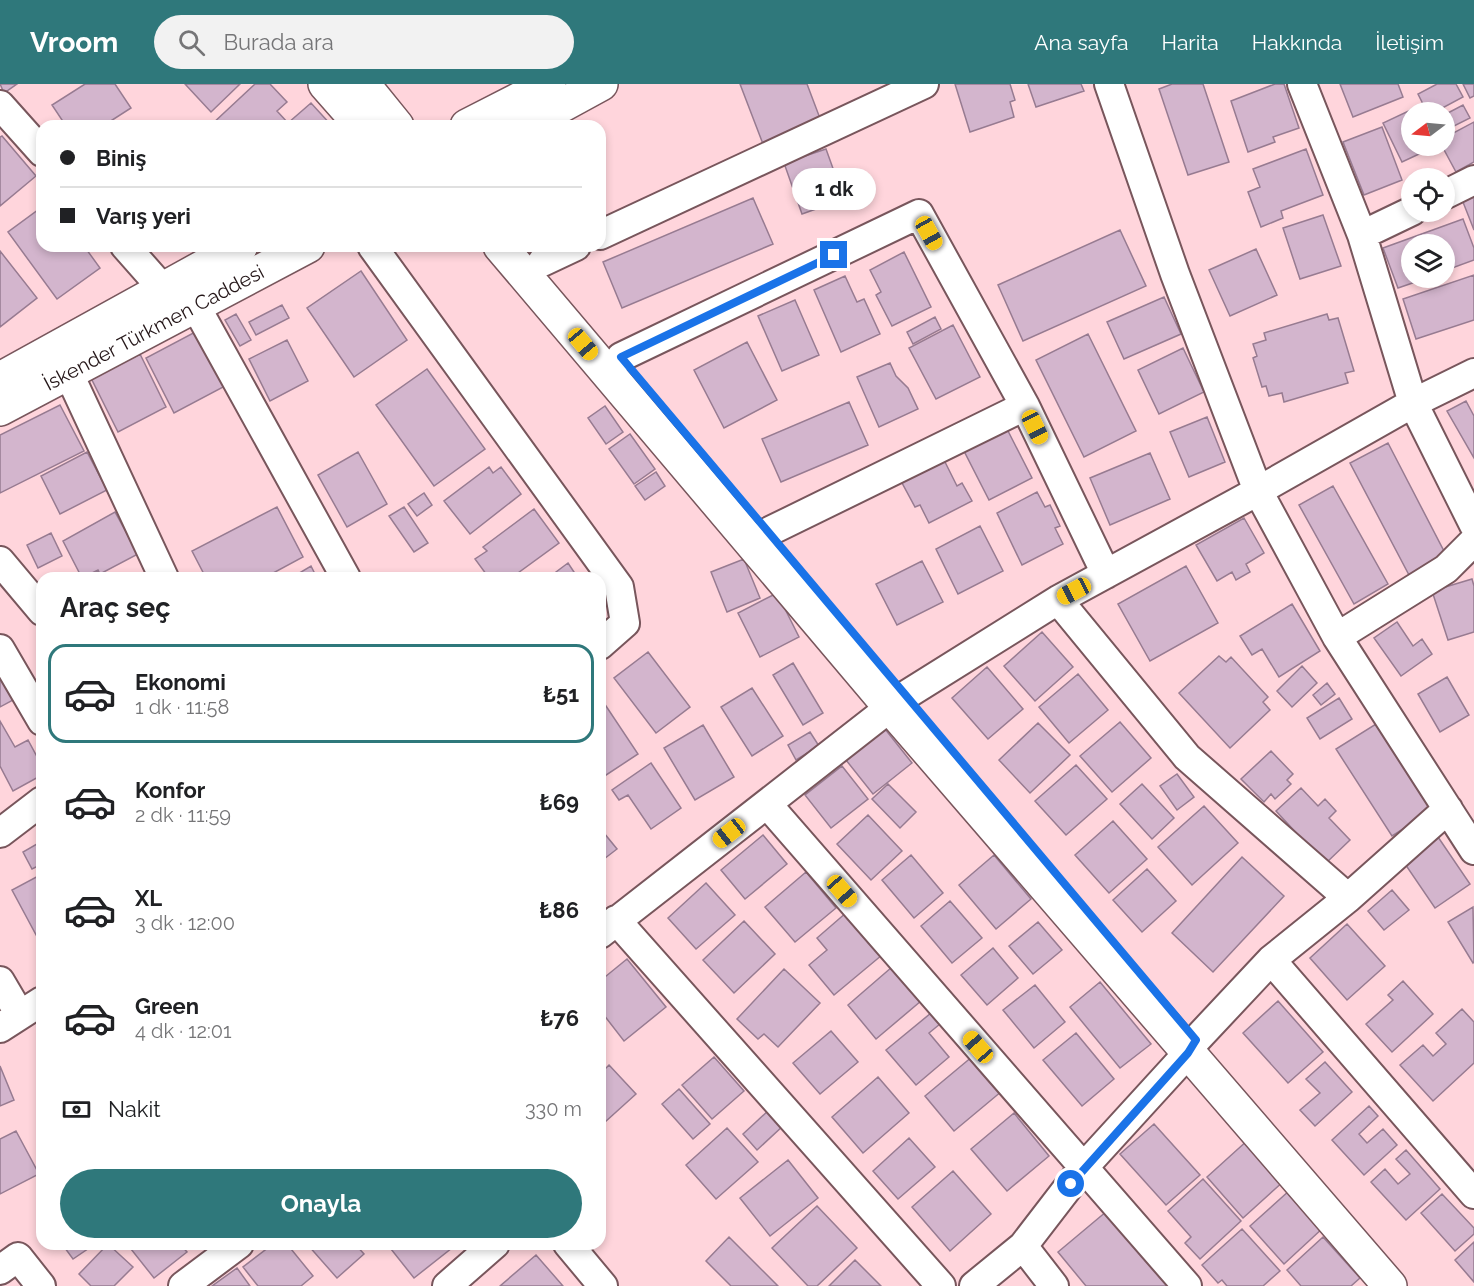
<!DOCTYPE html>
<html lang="tr">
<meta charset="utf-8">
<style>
body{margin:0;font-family:Raleway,sans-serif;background:#f2f2f2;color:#202124;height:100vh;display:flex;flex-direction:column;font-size:22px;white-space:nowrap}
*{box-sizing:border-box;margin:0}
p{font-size:20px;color:#757577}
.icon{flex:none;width:33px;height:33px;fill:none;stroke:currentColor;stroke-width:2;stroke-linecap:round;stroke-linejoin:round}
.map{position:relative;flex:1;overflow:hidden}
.panel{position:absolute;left:36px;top:488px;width:570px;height:678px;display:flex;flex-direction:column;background:#fff;border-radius:18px;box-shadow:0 3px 9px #0003}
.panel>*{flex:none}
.hud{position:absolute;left:36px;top:36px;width:570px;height:132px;border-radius:18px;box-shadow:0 3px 9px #0003;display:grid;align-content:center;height:132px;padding:0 24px;background:#fff}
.needle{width:39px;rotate:254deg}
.buttons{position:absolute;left:1401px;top:18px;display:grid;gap:12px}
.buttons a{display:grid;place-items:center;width:54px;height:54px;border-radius:50%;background:#fff;box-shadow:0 3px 9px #0003;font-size:30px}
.end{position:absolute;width:27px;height:27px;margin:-14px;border:8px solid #1a73e8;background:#fff;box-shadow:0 0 0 3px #fff}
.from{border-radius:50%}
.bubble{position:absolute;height:42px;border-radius:21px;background:#fff;box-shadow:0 3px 9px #0003;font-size:20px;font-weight:700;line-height:42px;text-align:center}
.car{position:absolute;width:18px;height:36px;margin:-18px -9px;border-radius:8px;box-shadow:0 0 4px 2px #0007;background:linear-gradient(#f5c518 24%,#345 0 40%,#f5c518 0 76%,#345 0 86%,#f5c518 0)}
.hud b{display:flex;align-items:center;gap:21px;height:57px;font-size:22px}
.hud b+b{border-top:2px solid #e0e0e0}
.hud i{width:15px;height:15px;background:#202124}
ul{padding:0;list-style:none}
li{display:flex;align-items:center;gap:18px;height:99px;margin:0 12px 9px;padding:0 12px;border:3px solid transparent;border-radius:18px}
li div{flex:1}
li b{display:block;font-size:22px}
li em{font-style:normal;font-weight:700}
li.on{border-color:#2f787b}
li>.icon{width:54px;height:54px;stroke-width:1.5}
h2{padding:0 24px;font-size:27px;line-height:72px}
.pay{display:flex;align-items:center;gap:15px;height:66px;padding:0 24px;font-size:22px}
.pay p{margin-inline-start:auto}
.button{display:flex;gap:12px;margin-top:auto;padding:12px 24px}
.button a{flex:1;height:69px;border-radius:36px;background:#2f787b;color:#fff;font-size:24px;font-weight:700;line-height:69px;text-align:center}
header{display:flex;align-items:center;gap:36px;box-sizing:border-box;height:84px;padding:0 30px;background:#2f787b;color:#fff}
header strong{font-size:28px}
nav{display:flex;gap:33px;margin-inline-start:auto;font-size:21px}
.search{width:420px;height:54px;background:#f2f2f2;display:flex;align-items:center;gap:15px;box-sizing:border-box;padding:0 21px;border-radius:33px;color:#757577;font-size:22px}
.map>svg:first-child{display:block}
.building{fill:#d3b5cd;stroke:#977b91;stroke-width:1.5}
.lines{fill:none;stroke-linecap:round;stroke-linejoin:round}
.minor-casing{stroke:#78565c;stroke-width:32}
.tertiary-casing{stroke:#78565c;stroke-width:36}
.secondary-casing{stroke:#78565c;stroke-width:36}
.minor{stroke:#fff;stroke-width:28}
.tertiary{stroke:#fff;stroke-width:33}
.secondary{stroke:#fff;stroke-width:33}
.route{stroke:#1a73e8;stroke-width:8}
.labels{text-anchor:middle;stroke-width:6;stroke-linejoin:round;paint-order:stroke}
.street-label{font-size:20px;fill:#241618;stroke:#fbeaec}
</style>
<header>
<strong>Vroom</strong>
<div class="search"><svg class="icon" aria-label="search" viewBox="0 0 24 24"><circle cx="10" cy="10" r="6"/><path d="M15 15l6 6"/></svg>Burada ara</div>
<nav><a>Ana sayfa</a><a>Harita</a><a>Hakkında</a><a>İletişim</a></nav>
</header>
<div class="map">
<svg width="1474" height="1202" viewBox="0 0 1474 1202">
<rect width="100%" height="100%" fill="#ffd5dc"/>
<!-- building -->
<path class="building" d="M0,0H17L4,9Z
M85,0H115L131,24L103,42H66L52,21Z
M185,0H240L211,28Z
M255,0H270L287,18L277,27L288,39L311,19L332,42H210Z
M740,0H807L821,37L763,60Z
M955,0H1010L1015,16L1010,18L1014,33L970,48Z
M1028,0H1081L1084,7L1036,23Z
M1172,0H1203L1229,78L1188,91L1159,5Z
M1275,0H1284L1299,44L1273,53L1275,58L1248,68L1231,17Z
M1340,0H1398L1403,13L1353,33Z
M1437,0H1456L1463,13L1435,28H1427L1418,10Z
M1463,0H1474V12L1470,14Z
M1463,21L1470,34L1444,47V31Z
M1415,24L1417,28H1412V62L1434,63L1402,78L1383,39Z
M1474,38V78L1456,88L1442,62H1444V54Z
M1382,43L1402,96L1364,111L1343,58Z
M2,52L36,92L0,122V53Z
M826,65L844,115L802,130L784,79Z
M1306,65L1323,111L1281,127L1283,134L1261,143L1248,108L1260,103L1253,85Z
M1474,108V146L1461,113Z
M753,114L773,160L622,224L603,178Z
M42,123V162H84L100,184L57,215L8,148Z
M1323,131L1341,182L1300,195L1283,144Z
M1463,135L1474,164V176L1444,187V160H1412V194H1427L1398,204L1383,164Z
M1120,146L1146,202L1023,257L998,201Z
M1256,165L1277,211L1230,232L1209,186Z
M0,167L37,214L0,243Z
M904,168L931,223L892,242L876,211L881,208L870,186Z
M361,187L407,256L354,293L307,224Z
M1474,191V236L1416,255L1403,215Z
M845,192L857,218L864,215L880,250L841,268L814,206Z
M1164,213L1181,250L1124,275L1107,238Z
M795,216L819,271L782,287L758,232Z
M282,221L289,234L256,251L249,238Z
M236,230L251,256L240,262L225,236Z
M1327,230L1329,236L1338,234L1354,287L1345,289L1348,299L1284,318L1282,309L1269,312L1266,302L1262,303L1253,274L1257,272L1253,260L1266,256L1264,249Z
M935,233L941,245L913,260L907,248Z
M953,241L980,293L936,315L909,264Z
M199,246L227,301L174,329L146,274Z
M1088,250L1136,347L1084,373L1036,276Z
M287,256L308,297L270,317L249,275Z
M747,258L777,316L724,344L694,286Z
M1183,264L1204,308L1159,330L1138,286Z
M140,270L166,323L118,348L91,294Z
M890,279L896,292L908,304L918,325L879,343L857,293Z
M427,285L485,365L434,402L376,321Z
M1466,317L1474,332V374L1447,327Z
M849,318L868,361L781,398L762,355Z
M60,321L84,367L0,409V351Z
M605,322L623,348L606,360L588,334Z
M1207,333L1225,378L1189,393L1170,348Z
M1007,345L1032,394L989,416L964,367Z
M630,350L655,385L634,400L609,365Z
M1388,359L1446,471L1409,491L1350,379Z
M87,368L107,406L60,430L41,392Z
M358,368L387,420L347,443L318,391Z
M1150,369L1170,415L1110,441L1090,394Z
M944,376L957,402L962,399L972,417L929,439L920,421L915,423L901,397Z
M489,383L493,389L501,383L521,410L470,450L444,417Z
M656,388L665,402L645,416L635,402Z
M1333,402L1388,500L1354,520L1299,421Z
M1037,408L1045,423L1050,421L1060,442L1055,444L1063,460L1022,481L997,429Z
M424,409L432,421L417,432L408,420Z
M277,423L303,473L264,494H206L192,467Z
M404,423L428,459L414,468L389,432Z
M534,425L559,459L511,494H489L475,475L487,467L483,463Z
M115,428L138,470L100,490L98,486L82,494L63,457Z
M1244,434L1264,469L1246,480L1250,488L1236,496L1232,488L1217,497L1196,461Z
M980,442L1003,487L958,510L936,465Z
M51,449L62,472L38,484L27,461Z
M744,475L760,514L727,528L711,488Z
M922,477L943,518L897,541L876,500Z
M568,479L578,494H548Z
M311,482L317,494H291Z
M1186,482L1218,539L1150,577L1118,520Z
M1472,495L1474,502V548L1448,556L1432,507Z
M777,509L799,553L760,573L738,529Z
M1292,520L1320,567L1279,593L1262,565L1252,571L1240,552Z
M1397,538L1413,562L1422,555L1432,570L1401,592L1374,554Z
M1042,548L1073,583L1035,617L1004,582Z
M648,568L690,623L656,649L614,594Z
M1219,572L1226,578L1231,573L1268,613L1263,618L1270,626L1230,664L1179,609Z
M793,579L823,629L803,641L773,591Z
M1302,582L1317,599L1292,623L1277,607Z
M987,583L1023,625L988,655L952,614Z
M0,585L15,615L0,623Z
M1078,590L1108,626L1069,659L1039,623Z
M1447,593L1469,631L1440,648L1418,610Z
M1327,599L1335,610L1321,621L1313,611Z
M752,604L783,652L752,672L721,623Z
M600,613L638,670L600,695Z
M1339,614L1352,635L1320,655L1307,634Z
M0,637L15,663L28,656L42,682V691L13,707L0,682Z
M1120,638L1151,674L1112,708L1080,672Z
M1038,639L1070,671L1030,709L999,676Z
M1376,640L1432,727L1392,752L1336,665Z
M703,641L734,693L695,716L664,664Z
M885,645L912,679L873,710L846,676Z
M810,648L819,662L796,676L788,661Z
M1271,667L1293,690L1287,696L1291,700L1275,715L1271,710L1264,718L1241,695Z
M651,679L681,724L651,745L628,711L619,716L612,706Z
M1076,681L1107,715L1066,751L1035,717Z
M842,682L868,715L831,744L805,711Z
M1177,690L1194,713L1177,726L1160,702Z
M888,700L916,728L900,744L872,715Z
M1142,700L1174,734L1152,755L1120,720Z
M1301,704L1318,722L1325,715L1336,727L1329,734L1350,756L1325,780L1276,727Z
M1204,722L1238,759L1192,801L1158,763Z
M868,731L902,767L871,796L837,760Z
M1113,737L1147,775L1109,809L1075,771Z
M604,749L617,765L604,775L600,769V752Z
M763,751L787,780L745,815L721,786Z
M1438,753L1470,800L1435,824L1403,777Z
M42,757V780L32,785L23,768Z
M911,771L943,809L914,834L882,796Z
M994,771L1031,815L996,845L959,801Z
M1242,773L1284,812L1213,888L1172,849Z
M1147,785L1176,817L1142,848L1113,816Z
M806,788L836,824L795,858L765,823Z
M42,790V862L12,806Z
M706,799L735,831L696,865L668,834Z
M1392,806L1409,826L1384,846L1368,827Z
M950,817L982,854L952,879L921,842Z
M1473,823L1474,878L1473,879L1448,838Z
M847,828L882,871L834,911L809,881L827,866L817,854Z
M744,837L775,870L734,909L703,876Z
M1038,838L1062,866L1033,890L1009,862Z
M1347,840L1385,882L1347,916L1310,874Z
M993,864L1018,894L987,921L961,891Z
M627,875L666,923L624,957L600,926V897Z
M892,883L921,917L876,955L848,921Z
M784,885L820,919L778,963L764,950L758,955L737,935Z
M1403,897L1433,930L1392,968L1366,940L1393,916L1388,911Z
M1100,898L1151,960L1120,984L1070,923Z
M1035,901L1065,938L1034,964L1003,926Z
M1278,917L1323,968L1288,999L1243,949Z
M1462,925L1474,938V979L1433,1017L1400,981L1423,961L1433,972L1446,960L1436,949Z
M931,929L940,940L929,949L949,973L916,1001L886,966Z
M831,947L858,978L820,1010L793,979Z
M1076,949L1114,995L1082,1022L1043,976Z
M973,972L1002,1007L954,1047L925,1012Z
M714,973L744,1007L712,1035L682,1001Z
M1325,978L1352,1008L1315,1042L1300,1026L1320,1009L1306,995Z
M609,981L636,1010L605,1038L600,1033V990Z
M0,982L14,1016L0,1022Z
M878,993L909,1029L863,1069L832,1033Z
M679,1005L710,1040L693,1055L662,1020Z
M1369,1022L1378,1032L1359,1050L1367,1059L1383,1045L1397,1061L1364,1091L1332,1056Z
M770,1025L784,1041L757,1066L743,1050Z
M1014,1029L1049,1072L1007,1107L971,1065Z
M1154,1040L1200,1091L1166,1121L1120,1070Z
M727,1044L758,1078L716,1115L686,1081Z
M16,1047L39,1090L0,1110V1055Z
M909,1054L935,1083L898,1115L873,1087Z
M1249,1055L1285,1096L1243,1134L1207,1093Z
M1406,1066L1440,1105L1406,1136L1371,1098L1385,1085L1398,1100L1410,1090L1396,1075Z
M788,1076L818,1114L770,1152L740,1114Z
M953,1087L991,1130L950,1167L912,1123Z
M1203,1095L1241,1137L1200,1175L1185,1159L1191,1153L1168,1127Z
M1290,1106L1324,1143L1284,1180L1250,1142Z
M1442,1110L1474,1144V1150L1455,1167L1421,1129Z
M817,1122L857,1164L817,1202H808L772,1164Z
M1107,1127L1168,1202H1086L1058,1168Z
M1242,1145L1280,1187L1263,1202H1227L1222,1196L1218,1199L1202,1181Z
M729,1153L778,1202H731L706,1177Z
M1323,1153L1360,1194L1351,1202H1301L1287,1186Z
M1474,1158V1198L1455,1176Z
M62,1160H95L73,1175Z
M108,1160L133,1183L114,1202H91L79,1190Z
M127,1160H180L187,1168L154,1194Z
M273,1160H287L313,1192L301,1202H258L243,1183Z
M307,1160H355L364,1170L337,1194Z
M387,1160H457L414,1194Z
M536,1171L563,1202H500Z
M855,1176L881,1202H829Z
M237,1184L250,1202H212Z"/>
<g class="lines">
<!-- minor casing -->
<g class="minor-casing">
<path id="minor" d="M1109,0L1175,190L1258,407L1337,553L1474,766
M1302,0L1362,151L1413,319L1474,441
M0,21L42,68
M1444,111L1474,96
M600,151L924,0
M1362,151L1412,127
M125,162L163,205
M372,162L619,503L625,539L600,561
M542,178L576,162
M195,221L346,494
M621,273L919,130L1025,322L1106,490
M68,288L164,494
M768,448L1025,322
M0,477L42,527
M1058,516L1187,673L1348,814
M1337,553L1446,485L1474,457
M0,565L42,637
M767,720L1187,1202
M0,749L42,717
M616,836L941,1202
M600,850L906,611L1058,516L1258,407L1413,319L1474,289
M1271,876L1474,1110
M0,897L20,931
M0,944L42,917
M568,1160L603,1202
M1023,1162L1054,1202
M0,1186L18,1173L41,1202
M183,1202L239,1160
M447,1202L495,1160
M974,1202L1023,1162L1083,1084L1188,969L1196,956L1271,876L1348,814L1448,725"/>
</g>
<!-- tertiary casing -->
<g class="tertiary-casing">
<path id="tertiary" d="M500,162L891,624L1390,1202"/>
</g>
<!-- secondary casing -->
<g class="secondary-casing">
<g id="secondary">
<path d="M325,0L362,42"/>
<path d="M363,0L397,42"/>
<path d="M467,42L549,0"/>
<path d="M524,42L601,0"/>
<path d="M0,295L241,162"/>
<path id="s1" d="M0,325L308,162"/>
</g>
</g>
<!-- minor -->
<use href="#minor" class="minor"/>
<!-- tertiary -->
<use href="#tertiary" class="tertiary"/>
<!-- secondary -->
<use href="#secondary" class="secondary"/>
</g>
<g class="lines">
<!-- route -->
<path class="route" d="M834,171L621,273L1196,956L1188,969L1071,1100"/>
</g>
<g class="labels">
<!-- street labels -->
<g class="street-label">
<text dy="7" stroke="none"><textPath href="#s1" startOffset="174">İskender Türkmen Caddesi</textPath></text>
</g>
</g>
</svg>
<div class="buttons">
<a><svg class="needle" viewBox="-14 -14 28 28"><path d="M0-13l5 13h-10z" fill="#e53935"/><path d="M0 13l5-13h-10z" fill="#757577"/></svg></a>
<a><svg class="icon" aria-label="locate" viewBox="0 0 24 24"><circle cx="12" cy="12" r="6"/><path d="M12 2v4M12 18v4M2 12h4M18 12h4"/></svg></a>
<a><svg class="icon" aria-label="layers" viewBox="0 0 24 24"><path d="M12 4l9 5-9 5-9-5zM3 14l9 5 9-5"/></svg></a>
</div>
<i class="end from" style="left:1071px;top:1100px"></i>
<i class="end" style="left:834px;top:171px"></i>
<div class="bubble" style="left:792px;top:84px;width:84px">1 dk</div>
<i class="car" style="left:929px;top:149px;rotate:151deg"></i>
<i class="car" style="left:583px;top:260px;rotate:140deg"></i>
<i class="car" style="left:1035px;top:343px;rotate:154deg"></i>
<i class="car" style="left:1074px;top:507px;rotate:242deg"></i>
<i class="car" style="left:729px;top:749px;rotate:232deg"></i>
<i class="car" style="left:842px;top:807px;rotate:139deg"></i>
<i class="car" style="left:978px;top:963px;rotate:319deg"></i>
<div class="hud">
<b><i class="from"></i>Biniş</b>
<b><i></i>Varış yeri</b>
</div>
<section class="panel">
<h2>Araç seç</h2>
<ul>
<li class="on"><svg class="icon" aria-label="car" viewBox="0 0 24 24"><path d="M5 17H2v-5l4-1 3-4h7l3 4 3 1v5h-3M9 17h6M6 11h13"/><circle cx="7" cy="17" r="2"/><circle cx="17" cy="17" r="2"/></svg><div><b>Ekonomi</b><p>1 dk · 11:58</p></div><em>₺51</em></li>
<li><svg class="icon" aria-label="car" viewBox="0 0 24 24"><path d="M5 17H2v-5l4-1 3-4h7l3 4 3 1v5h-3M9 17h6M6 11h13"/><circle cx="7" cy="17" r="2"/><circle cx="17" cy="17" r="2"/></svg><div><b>Konfor</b><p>2 dk · 11:59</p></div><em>₺69</em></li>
<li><svg class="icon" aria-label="car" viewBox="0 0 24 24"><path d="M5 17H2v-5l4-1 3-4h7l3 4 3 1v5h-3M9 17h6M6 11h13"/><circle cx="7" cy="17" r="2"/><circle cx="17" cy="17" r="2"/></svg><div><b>XL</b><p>3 dk · 12:00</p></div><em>₺86</em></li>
<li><svg class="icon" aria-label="car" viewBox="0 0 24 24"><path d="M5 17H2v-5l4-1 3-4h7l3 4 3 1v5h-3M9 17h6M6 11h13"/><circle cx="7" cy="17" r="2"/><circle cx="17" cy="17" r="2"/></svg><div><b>Green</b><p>4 dk · 12:01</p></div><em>₺76</em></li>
</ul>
<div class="pay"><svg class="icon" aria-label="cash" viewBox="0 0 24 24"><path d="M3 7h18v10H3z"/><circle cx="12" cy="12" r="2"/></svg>Nakit<p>330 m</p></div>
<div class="button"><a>Onayla</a></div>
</section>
</div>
